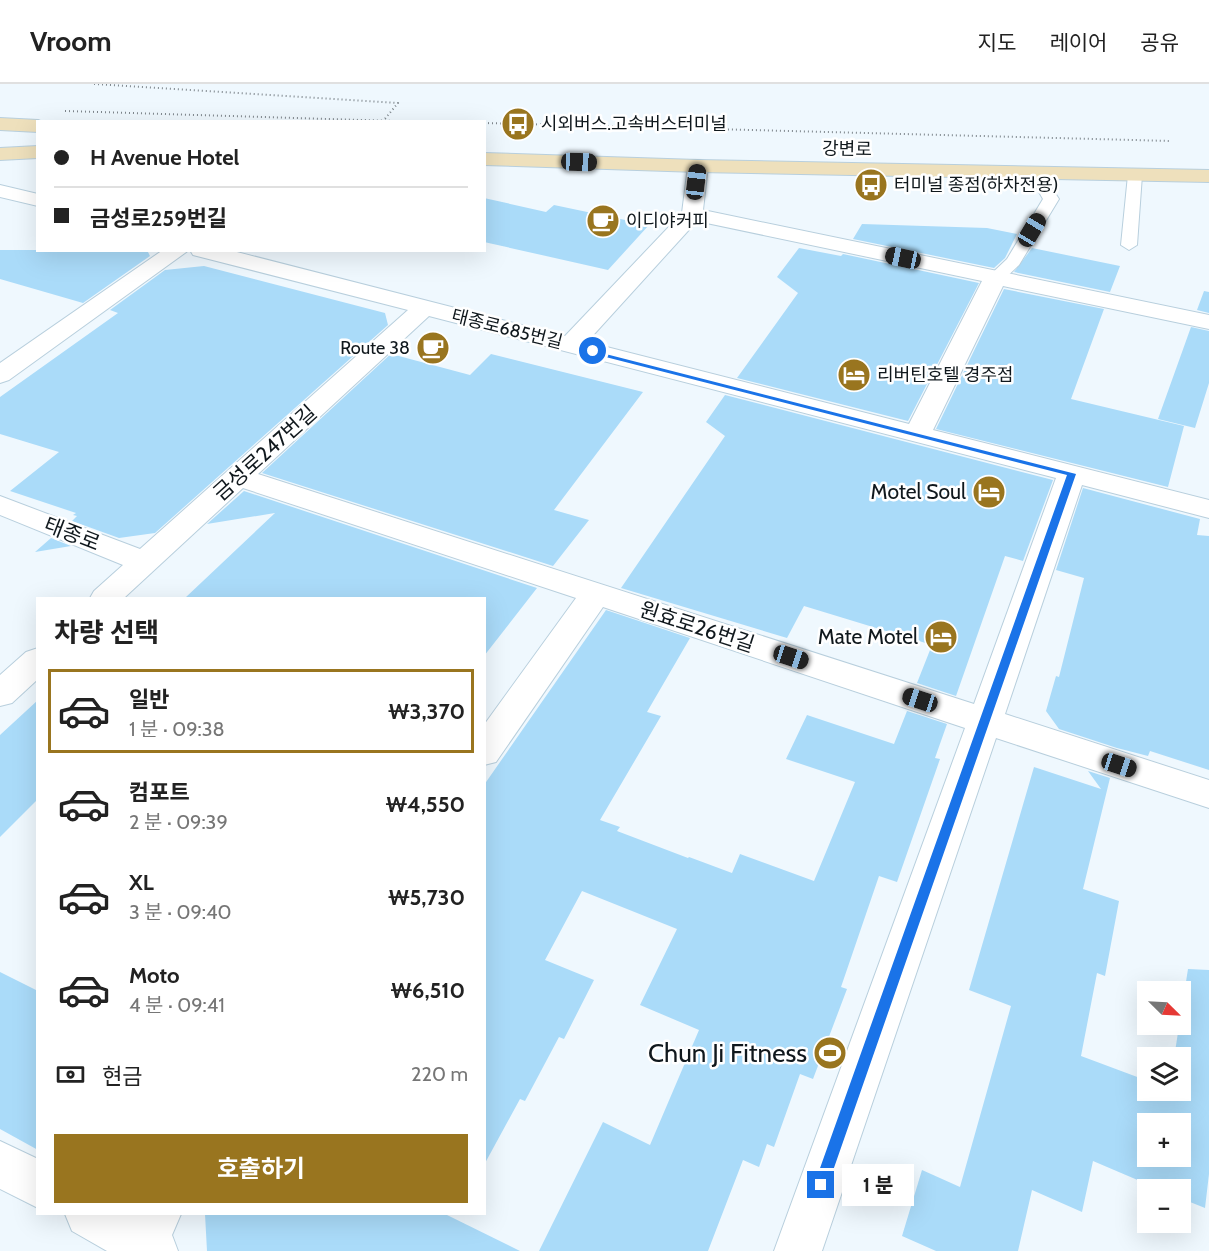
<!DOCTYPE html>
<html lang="ko">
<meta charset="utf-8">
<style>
body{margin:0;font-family:Cabin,"Noto Sans KR",sans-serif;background:#f2f2f2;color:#222;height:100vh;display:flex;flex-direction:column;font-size:22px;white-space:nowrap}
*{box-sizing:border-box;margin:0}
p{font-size:20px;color:#767676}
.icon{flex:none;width:33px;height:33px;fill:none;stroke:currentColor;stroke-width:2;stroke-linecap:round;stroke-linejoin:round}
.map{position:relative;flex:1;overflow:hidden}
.details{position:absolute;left:36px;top:513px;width:450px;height:618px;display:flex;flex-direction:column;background:#fff;border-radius:0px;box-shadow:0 6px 24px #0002}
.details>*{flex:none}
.banner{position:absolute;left:36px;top:36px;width:450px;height:132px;border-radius:0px;box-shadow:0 6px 24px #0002;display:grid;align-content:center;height:132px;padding:0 18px;background:#fff}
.needle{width:39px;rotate:114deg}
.buttons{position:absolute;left:1137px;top:897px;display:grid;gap:12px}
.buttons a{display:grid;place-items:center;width:54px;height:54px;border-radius:0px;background:#fff;box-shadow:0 6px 24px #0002;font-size:30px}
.end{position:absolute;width:27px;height:27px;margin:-14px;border:8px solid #1a73e8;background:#fff;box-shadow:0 0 0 3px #fff}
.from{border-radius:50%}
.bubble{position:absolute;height:42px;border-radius:0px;background:#fff;box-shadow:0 6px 24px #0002;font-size:20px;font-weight:700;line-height:42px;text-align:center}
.car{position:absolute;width:18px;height:36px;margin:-18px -9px;border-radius:8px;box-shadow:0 0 4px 2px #0007;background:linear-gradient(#222 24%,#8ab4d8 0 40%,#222 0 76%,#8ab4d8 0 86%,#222 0)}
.banner b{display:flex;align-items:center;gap:21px;height:57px;font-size:22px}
.banner b+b{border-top:2px solid #e0e0e0}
.banner i{width:15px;height:15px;background:#222}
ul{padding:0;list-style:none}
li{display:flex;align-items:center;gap:18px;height:84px;margin:0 12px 9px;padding:0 6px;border:3px solid transparent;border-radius:0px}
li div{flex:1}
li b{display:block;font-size:22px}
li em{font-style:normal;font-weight:700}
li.selected{border-color:#99751f}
li>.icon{width:54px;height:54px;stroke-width:1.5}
h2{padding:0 18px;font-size:27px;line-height:72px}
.pay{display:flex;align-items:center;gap:15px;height:66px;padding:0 18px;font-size:22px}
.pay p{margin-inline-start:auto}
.action{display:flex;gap:12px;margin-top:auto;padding:12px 18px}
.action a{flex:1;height:69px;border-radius:0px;background:#99751f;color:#fff;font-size:24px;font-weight:700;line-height:69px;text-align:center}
header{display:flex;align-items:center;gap:36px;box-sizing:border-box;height:84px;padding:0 30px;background:#fff;border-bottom:2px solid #e0e0e0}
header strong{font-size:28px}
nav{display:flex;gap:33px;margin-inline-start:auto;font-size:21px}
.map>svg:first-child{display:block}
.building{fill:#aadbf9;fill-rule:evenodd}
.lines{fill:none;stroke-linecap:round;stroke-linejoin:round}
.lane-casing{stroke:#b8cfdd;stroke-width:2}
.street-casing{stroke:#b8cfdd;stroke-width:2}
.secondary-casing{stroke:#b8cfdd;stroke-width:2}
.path{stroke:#7e868c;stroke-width:2;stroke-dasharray:1 3;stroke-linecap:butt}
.lane{fill:#fff;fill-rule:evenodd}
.street{fill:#fff;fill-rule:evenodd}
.secondary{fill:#eee0bc;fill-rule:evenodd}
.route{fill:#1a73e8}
.labels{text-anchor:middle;stroke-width:5;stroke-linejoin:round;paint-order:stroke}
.far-poi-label{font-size:18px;fill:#10181d;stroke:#fff;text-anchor:start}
.far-street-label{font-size:18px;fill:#10181d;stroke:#fff}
.street-label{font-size:21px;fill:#10181d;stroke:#fff}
.poi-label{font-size:21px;fill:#10181d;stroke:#fff;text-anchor:end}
.near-poi-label{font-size:26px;fill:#10181d;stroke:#fff;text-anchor:end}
</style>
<header>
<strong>Vroom</strong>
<nav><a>지도</a><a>레이어</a><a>공유</a></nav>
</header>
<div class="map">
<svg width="1209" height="1167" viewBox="0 0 1209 1167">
<rect width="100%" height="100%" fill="#eff8fe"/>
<!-- building -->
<path class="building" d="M484,114L546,128L554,121L649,141L608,186L484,158Z
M862,140L987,144L1017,150L1005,174L994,184L853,155Z
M799,164L841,172L843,170L979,199L908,337L737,294L798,209L777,193Z
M1032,164L1120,182L1110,208L1014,188Z
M0,166H147L150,172L83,219L0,195Z
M204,182L385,229L388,241L155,449L119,454L72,437L77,432L73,431L76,429L10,407L59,368L0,350V313L118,229L110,226L165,186Z
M1004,205L1104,225L1071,315L1184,342L1168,403L936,345Z
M1204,207L1209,208V229L1197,226Z
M1191,243L1209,247V299L1195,344L1158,335Z
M394,267L395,271L470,291L491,270L643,308L554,426L589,436L553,482L262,389Z
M725,311L1053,396L1023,477L1005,472L956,612L917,599L932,561L804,522L787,554L621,504L725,352L706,338Z
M1083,404L1200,435L1197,451L1209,452V686L1150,667L1148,672L1117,664L1059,645L1046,627L1056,592L1059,593L1084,494L1056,486Z
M244,407L537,504L484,572V514H185L275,429L207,440Z
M51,454L71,462L35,468Z
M606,526L690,554L647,628L661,632L600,736L620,743L617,747L688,774L689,773L732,789L740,770L814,797L855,698L786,675L807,631L894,660L907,627L947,640L935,674L940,675L897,798L879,792L841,903L847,905L813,995L800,990L774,1063L767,1060L759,1083L743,1076L708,1167H539L603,1038L650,1061L699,946L640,921L677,845L582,807L545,876L594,896L564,955L559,953L525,1017L520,1015L484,1081V701Z
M38,616V715L0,753V651Z
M1034,683L1101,705L1088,687L1110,694L1083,805L1119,817L1105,892L1097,889L1081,972L1148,997V1006H1180V974H1174L1188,885L1209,886V1090L1205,1124L1180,1114V1106H1161L1093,1077L1082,1128L1032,1106L1018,1167H936L902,1152L922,1086L960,1103L1011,922L969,906ZM1148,1040H1180V1072H1148Z
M0,888L38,907V1066L0,1045Z
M205,1130H445L520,1167H207Z"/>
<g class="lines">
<!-- lane casing -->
<g class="lane-casing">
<path id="lane" d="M1035,85L1040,86L1059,115L1019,181L1002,197H990L988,193L1007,175L1043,115L1028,89Z
M1135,87L1142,91L1137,161L1129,166L1121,161L1128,91Z"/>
</g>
<!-- street casing -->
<g class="street-casing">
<path id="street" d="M698,76L705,78L708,82L703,126L1209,231V245L1003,202L933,346L1209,416V434L1082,401L1005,630L1209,696V724L996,654L822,1167H774L965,644L603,523L496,678L484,681V641L576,514L243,404L124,514H90L94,507L123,481L0,431V412L140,465L408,226L193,171L190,166H229L565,252L682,129L688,82L691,78ZM697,137L982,197L909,340L587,258ZM429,232L1056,394L974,620L258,390Z
M0,101L38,110V122L0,113Z
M163,166H189L9,296L0,299V279Z
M38,564V595L12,619L0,622V591L26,568Z
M0,1057L38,1075V1124L0,1105Z
M65,1130H181L172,1151L178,1167H107L72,1147Z"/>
</g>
<!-- secondary casing -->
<g class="secondary-casing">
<path id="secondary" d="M0,34L38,36L43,38H38V48L0,46Z
M38,62V74L0,76V64Z
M484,69L698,76L1209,86V98L698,88L484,81Z"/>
</g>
<!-- path -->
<path class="path" d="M94,0L398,19L384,36
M65,27L428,38
M484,39L1171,57"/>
<!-- lane -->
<use href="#lane" class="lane"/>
<!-- street -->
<use href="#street" class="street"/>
<!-- secondary -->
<use href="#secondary" class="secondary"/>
</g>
<!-- route -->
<path class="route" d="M590,266L1076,390L828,1101L826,1106L821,1108L816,1106L814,1101L1067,391L590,269Z"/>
<!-- icons -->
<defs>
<g id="bus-disc" transform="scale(1.725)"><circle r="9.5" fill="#99751f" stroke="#fff"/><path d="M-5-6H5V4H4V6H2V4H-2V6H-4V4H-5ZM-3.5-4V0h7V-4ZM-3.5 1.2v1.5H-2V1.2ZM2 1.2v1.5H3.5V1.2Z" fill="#fff"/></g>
<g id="cafe-disc" transform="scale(1.725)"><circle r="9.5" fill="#99751f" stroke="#fff"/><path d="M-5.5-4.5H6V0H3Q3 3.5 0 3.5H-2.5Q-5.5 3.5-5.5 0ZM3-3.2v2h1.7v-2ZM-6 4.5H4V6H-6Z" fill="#fff"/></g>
<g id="hotel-disc" transform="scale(1.725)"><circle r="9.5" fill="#99751f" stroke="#fff"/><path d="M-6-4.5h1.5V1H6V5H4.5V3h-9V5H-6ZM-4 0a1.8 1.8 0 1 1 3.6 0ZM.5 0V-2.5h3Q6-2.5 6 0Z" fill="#fff"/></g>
<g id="stadium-disc" transform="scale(1.725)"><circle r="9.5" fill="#99751f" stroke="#fff"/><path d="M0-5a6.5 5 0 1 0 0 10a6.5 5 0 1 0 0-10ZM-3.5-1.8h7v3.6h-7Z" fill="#fff"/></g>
</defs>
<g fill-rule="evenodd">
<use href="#bus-disc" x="518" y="40"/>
<use href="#bus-disc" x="871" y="101"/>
<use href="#cafe-disc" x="603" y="137"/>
<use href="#cafe-disc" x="433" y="264"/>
<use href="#hotel-disc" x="854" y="291"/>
<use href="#hotel-disc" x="989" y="408"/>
<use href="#hotel-disc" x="941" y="553"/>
<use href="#stadium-disc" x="830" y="969"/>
</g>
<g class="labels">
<!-- far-poi labels -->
<g class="far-poi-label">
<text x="541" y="46">시외버스.고속버스터미널</text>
<text x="894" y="107">터미널 종점(하차전용)</text>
<text x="626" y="143">이디야커피</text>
<text x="410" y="270" text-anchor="end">Route 38</text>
<text x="877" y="297">리버틴호텔 경주점</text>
</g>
<!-- far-street labels -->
<g class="far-street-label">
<text transform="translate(847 65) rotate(1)" y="6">강변로</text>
<text transform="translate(507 245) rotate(14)" y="6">태종로685번길</text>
</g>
<!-- street labels -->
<g class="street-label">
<text transform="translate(265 369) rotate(-42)" y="7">금성로247번길</text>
<text transform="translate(72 450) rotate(21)" y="7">태종로</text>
<text transform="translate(697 543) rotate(18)" y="7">원효로26번길</text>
</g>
<!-- poi labels -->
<g class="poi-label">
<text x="966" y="415">Motel Soul</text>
<text x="918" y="560">Mate Motel</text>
</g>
<!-- near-poi labels -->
<g class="near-poi-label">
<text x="807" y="978">Chun Ji Fitness</text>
</g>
</g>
</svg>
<div class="buttons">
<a><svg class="needle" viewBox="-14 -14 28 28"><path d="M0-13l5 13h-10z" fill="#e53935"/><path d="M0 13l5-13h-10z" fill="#767676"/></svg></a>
<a><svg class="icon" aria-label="layers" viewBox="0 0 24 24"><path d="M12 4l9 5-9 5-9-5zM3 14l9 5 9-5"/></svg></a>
<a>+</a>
<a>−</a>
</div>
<i class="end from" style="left:593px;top:267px"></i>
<i class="end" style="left:821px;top:1101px"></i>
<div class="bubble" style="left:842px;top:1080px;width:72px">1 분</div>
<i class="car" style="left:579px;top:78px;rotate:92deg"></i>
<i class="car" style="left:696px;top:98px;rotate:7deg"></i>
<i class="car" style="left:1032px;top:146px;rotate:31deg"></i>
<i class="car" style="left:903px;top:174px;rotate:282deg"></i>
<i class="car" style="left:791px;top:573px;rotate:108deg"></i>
<i class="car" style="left:920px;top:616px;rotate:288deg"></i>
<i class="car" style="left:1119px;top:681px;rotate:108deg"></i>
<div class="banner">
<b><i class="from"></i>H Avenue Hotel</b>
<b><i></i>금성로259번길</b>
</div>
<section class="details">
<h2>차량 선택</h2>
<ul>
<li class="selected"><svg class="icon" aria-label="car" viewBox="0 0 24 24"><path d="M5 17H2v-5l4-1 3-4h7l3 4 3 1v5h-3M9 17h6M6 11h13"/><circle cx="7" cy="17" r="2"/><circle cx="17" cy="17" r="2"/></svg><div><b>일반</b><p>1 분 · 09:38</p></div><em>₩3,370</em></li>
<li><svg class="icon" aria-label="car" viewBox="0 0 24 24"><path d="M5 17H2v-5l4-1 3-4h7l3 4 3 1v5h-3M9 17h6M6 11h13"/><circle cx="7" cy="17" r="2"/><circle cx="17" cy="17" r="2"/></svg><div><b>컴포트</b><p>2 분 · 09:39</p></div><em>₩4,550</em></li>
<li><svg class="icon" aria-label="car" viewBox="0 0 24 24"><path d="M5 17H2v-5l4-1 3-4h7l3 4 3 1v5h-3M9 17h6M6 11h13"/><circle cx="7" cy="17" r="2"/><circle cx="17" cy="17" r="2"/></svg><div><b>XL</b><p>3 분 · 09:40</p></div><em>₩5,730</em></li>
<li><svg class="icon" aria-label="car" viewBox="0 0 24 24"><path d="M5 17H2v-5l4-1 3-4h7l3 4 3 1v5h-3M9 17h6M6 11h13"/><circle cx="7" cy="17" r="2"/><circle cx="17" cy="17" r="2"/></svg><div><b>Moto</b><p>4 분 · 09:41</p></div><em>₩6,510</em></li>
</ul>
<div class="pay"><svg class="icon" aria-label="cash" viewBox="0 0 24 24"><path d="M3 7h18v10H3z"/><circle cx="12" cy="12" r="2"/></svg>현금<p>220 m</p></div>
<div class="action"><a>호출하기</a></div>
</section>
</div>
